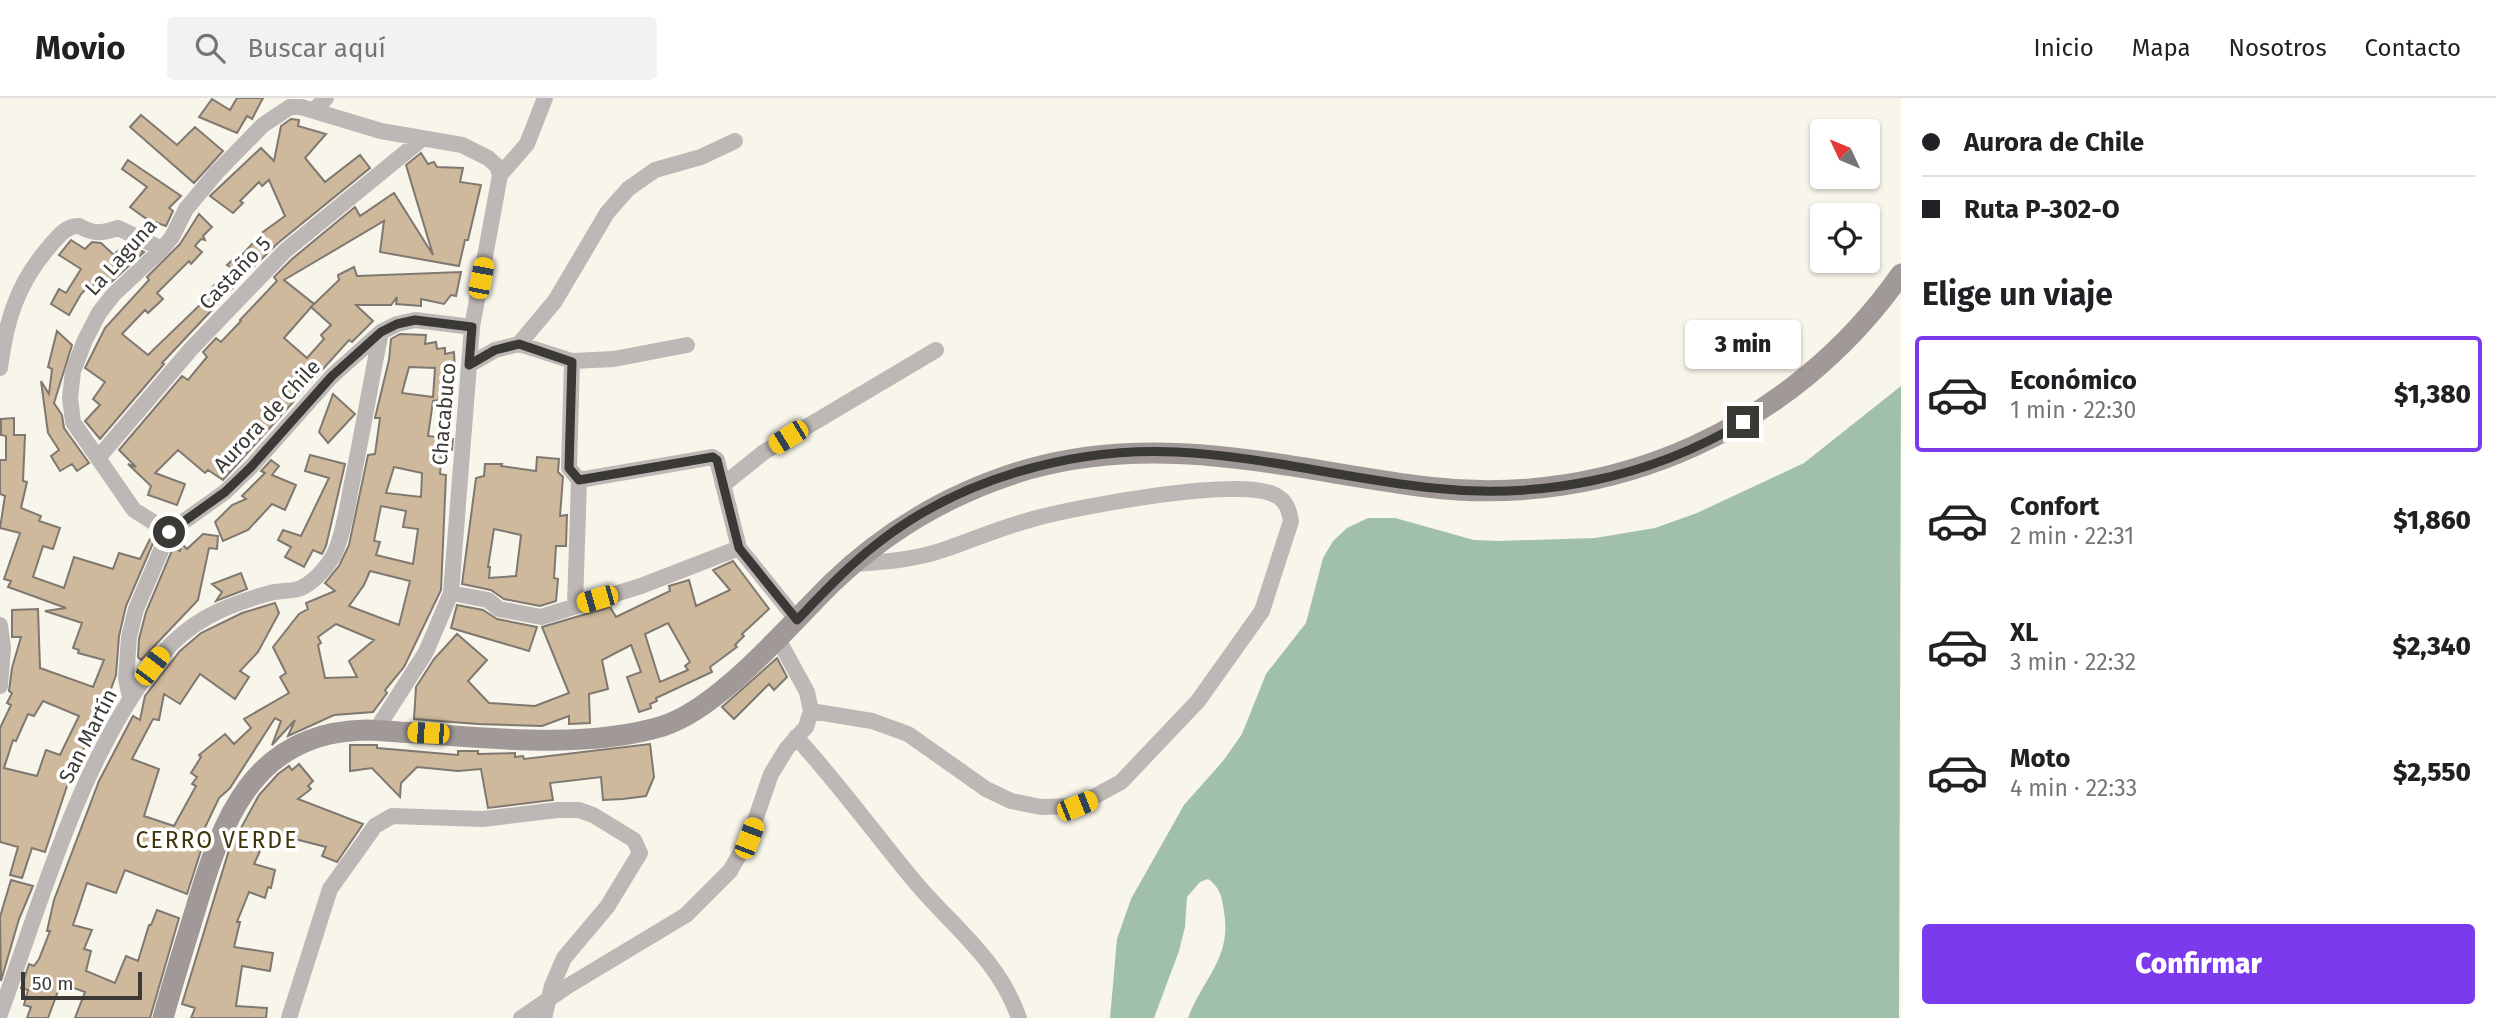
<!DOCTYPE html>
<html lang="es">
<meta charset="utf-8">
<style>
body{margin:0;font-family:"Fira Sans",sans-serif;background:#f2f2f2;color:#202124;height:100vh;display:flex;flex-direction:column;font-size:26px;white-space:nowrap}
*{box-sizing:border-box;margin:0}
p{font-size:23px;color:#757577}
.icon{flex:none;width:38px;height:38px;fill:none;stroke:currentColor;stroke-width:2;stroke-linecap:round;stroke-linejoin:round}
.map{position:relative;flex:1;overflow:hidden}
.drawer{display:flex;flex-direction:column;background:#fff;width:595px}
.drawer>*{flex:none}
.hud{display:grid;align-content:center;height:154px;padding:0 21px;background:#fff}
.needle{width:46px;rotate:314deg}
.buttons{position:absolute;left:1810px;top:21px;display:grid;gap:14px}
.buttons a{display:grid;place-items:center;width:70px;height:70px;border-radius:7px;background:#fff;box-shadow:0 2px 5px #0004;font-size:35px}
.scale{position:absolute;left:21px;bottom:18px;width:121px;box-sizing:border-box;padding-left:7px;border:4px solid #3a3935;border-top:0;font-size:19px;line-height:24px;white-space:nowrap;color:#3a3935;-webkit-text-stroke:5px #fff;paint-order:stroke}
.end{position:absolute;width:32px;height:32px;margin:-16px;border:9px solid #3a3935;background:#fff;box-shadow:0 0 0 4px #fff}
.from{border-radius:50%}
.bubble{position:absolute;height:49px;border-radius:7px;background:#fff;box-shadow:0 2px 5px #0004;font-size:23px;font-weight:800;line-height:49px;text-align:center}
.car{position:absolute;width:21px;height:42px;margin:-21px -10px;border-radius:9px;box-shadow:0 0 5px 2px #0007;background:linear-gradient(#f5c518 24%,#345 0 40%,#f5c518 0 76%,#345 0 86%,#f5c518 0)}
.hud b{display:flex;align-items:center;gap:24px;height:66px;font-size:26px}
.hud b+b{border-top:2px solid #e0e0e0}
.hud i{width:18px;height:18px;background:#202124}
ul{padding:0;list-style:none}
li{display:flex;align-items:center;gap:21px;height:116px;margin:0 14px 10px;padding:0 7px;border:4px solid transparent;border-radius:7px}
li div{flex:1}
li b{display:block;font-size:26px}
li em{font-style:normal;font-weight:800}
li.current{border-color:#7c3aed}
li>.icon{width:63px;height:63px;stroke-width:1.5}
h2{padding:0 21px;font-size:32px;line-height:84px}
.action{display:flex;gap:14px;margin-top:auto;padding:14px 21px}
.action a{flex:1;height:80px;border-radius:7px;background:#7c3aed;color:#fff;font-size:28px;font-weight:800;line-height:80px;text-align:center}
header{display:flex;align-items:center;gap:42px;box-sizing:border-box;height:98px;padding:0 35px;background:#fff;border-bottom:2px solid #e0e0e0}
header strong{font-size:33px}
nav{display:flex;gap:38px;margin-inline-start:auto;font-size:24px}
.search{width:490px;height:63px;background:#f2f2f2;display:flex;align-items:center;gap:18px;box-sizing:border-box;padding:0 24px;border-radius:7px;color:#757577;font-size:26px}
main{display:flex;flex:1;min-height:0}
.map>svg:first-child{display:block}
.forest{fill:#a0c0ab}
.building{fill:#ceb99d;stroke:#7f7870;stroke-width:2;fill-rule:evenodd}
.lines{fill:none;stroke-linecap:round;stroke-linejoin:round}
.street{stroke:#bdb7b6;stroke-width:16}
.secondary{stroke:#a19997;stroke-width:21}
.route{stroke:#3a3935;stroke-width:9}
.labels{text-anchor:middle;stroke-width:7;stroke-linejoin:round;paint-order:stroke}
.street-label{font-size:21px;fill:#3a3935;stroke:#fff}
.neighbourhood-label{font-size:23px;letter-spacing:2px;fill:#41350b;stroke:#fff}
</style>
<header>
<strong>Movio</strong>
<div class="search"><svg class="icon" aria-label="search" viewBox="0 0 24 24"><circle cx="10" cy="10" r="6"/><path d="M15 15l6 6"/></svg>Buscar aquí</div>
<nav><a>Inicio</a><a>Mapa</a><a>Nosotros</a><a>Contacto</a></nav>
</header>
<main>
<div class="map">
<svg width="1901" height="920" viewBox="0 0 1901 920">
<rect width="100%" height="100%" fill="#f8f5ea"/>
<!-- forest -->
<path class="forest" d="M1901,288L1899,920H1188C1203,880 1232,860 1224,814C1222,799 1220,789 1208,781L1200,784L1187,799L1185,829L1179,853L1154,920H1110L1117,841L1131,801L1184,707L1223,663L1242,636L1266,576L1306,525L1323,460L1333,443L1347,430L1368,420H1395L1474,442L1497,443L1595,440L1655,430L1697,415L1804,365Z"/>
<!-- building -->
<path class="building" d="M237,0H263L252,21L247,18L237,35L199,19L212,1L230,12Z
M141,17L177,47L195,29L223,53L194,85L130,29Z
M291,21L299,22L298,28L326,36L305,60L325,84L360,57L370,70L278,145L242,180L162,265L164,266L100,341L85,323L100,307L93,301L105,284L85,270L105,230L149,182L147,179L180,146L199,116L212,129L203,138L205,142L201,141L195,148L202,154L191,166L189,163L157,195L163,201L148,215L145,212L122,236L148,257L204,203L201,201L231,170L227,167L238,157L240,159L263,134L285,118L269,82L262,88L259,84L240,103L243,105L233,115L210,98L261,50L274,63L281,28Z
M421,55L428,66L434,64L437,69L463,70L460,84L481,87L468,142H465L459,168L380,154L384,123L284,182L314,206L284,240L307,260L324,241L321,237L331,227L311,209L339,182L338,177L354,169L357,178L461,174L456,198L451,197L444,206L421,201V208L396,206L397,199L391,207H356L373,223L352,244L349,242L223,382L208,372L205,375L178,352L155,375L185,386L177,407L148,397L151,388L128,366L136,369L119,352L182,278L188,282L207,259L203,254L216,240L221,244L241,223L240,222L277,183L274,179L292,161L355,109L360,118L394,95L433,157L406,67Z
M128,62L181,98L169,110L173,113L166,128L148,122L130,109L147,89L122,71Z
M71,142L85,151L92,144L101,145L114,157L125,145L144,154L108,187L99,178L90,192L87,190L81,196L69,217L51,206L59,191L66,195L81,171L59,157Z
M57,233L72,247L54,305L62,317L64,330L89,365L77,373L72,366L60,373L51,358L59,352L48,335L41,283L49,296L52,271L48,269Z
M400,236L426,237L425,246L436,244L437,251L445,250V256L454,254L455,274H452V299L433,303L428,338L453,341L452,352H442L440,376L446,377L441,492L404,569L385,592L387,595L373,614L334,617L288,638L295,622L272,647L281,623L275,620L230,690L219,700L199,742L204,743L187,796L125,772L116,795L87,785L73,827L92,832L84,851L91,853L86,873L115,885L126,858L138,863L149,827H151L157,812L179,820L150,920H75L85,894L61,885L48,920H27L31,909L24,907L28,892L21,890L29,866L34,868L39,861L50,833H47L54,802L99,683L133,618L140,622L145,598L180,553L201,535L242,515L275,505L279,515L258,554L240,573L249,579L235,601L200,576L180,606L164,596L159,622L153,621L132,661L159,671L144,718L174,728L196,688L192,686L197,679L191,675L201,659L199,657L225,636L234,646L251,630L244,621L289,595L280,579L286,575L273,549L299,516L308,511L306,505L335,493L325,485L339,468L349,447L368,357L375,356L380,320H375L389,262L391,241ZM409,269L435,270L433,299L402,295ZM394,369L422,375L421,399L386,395ZM381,408L406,413L403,429L418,431L413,466L376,457L380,444L374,443ZM370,473L410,483L399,527L349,508L364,487ZM336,526L374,542L349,563L357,579L325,580L318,547L321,545L318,539Z
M333,296L355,316L328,345L319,334Z
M14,320V337H25L23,383L27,384L21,410L41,418L39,423L60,430L53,451L43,448L33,479L64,490L74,459L113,471L119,455L140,461L150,441L154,443L126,508L119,538L116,577L97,630L91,644L87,641L71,687L68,685L45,754L32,750L22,780L10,777L18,749L0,744V630L11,607L7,605L12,595L9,593L12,570L21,539H12V512L38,511L40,570L93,589L104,562L78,555L79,552L73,550L82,525L45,513L66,510L8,489L11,483L4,481L20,435L0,430L5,398L0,396V362H6V338L1,337V321ZM43,603L79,618L60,657L46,652L37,678L4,670L13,642L16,643L28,616L34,618Z
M310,357L345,366L326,448L322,456L313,452L304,469L285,459L291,449L278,442L283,432L301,438L329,380L305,373Z
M537,359L559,361L558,374L563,379L560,418L567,417L566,448H556L554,480L558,481L556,503L540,508L504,501L491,492L462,486L476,380L484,378L485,366H502L501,368L536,373ZM494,431L521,437L516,478L489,480L490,469H488Z
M271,362L279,368L272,377L296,387L285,412L272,406L248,432L223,443L215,424L232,407L246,401L242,398L265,375L261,373Z
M203,436L218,438L217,451L209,450L198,502L141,562L138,559L139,541L146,514L173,450L180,453L182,446L187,451Z
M733,463L769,511L742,536L744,538L735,547L737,549L710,569L712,574L656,600L657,603L650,606L651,610L639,614L627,579L641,574L631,547L602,562L608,591L589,596L590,625L569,626V618L542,628L478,626L414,621L416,589L434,561L457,536L487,562L468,583L489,605L535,608L569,595L542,529L610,509L616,519L670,493L669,488L689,482L696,508L730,492L713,472ZM668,525L690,564L685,568L688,572L660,584L645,536Z
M241,475L247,491L216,503L222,494L212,486Z
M457,507L483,512L497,521L537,529L529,553L451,530Z
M777,560L787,579L774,592L769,586L734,621L722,609Z
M650,646L654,679L646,698L623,701L603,702L601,679L550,685L553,702L488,710L481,671L458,673L417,669L401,685L400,699L372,670L350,673V647H377V650L458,657V653H478V656L515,655V659L523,658L524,661Z
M299,666L313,683L308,688L311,691L298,701L363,726L337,764L322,758L326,749L287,739L284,747L266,740L254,766L275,772L271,790L268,789L265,800L249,794L237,824H240L234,849L273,855L270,873L242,868L236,908L267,910L266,920H191L195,910L182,906L229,752L259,697L278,676L289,668L292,672Z
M11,782L33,788L19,821L1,883L0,819Z"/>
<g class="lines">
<!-- street -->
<path class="street" d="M314,12L326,0
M500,77L527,46L545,0
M519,246L555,203L607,115L628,91L655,72L701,59L735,43
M572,263L569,370L579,382L575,507
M469,267L495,252L519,246L572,263L614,261L687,247
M0,270C6,223 17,186 49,149C57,140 66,127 79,128C95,137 102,135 118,130L162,151
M98,360L191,251L285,153L422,41
M579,382L713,359L717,362L739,450L797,522
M723,387L764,354L936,252
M169,434L134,412L73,324L70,300L73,273L85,242L99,215L113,197L162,151L172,139L186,111L217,74L263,27L290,9H301L381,33L462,47L488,60L497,68L500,77L472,229L451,495L426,554L376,632
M451,495L488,502L499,511L541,519L641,488L739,450
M0,527L3,550L0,588
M130,599L126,581L129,539L136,511L169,434L225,394L251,369L332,278L381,234L397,226L415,222L472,229
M811,613L872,623L908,636L986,691L1011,703L1041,709L1077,708L1121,684L1198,603L1262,513L1291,423C1289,412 1286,402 1275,397C1239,378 1076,409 1033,421C1002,429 973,442 943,452C914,462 883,464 853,466
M796,639C838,685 875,736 915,784C953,829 999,862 1019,920
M0,916C44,796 80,661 159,560C188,523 226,507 270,495C280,492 292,494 301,490C316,483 330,466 336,452C345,430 348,403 353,380C363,331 371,283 381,234
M289,920L330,791L375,728L392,718L483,721L557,712H579L593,717L634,742L640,755L607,809L564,860L552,888L544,920
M521,920L568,888L686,817L730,773L749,740L771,676L787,650L806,629L811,613L807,594L778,541"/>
<!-- secondary -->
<path class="secondary" d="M163,920C173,884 184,849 195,813C222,722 253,634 366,632C458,636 575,655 663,628C720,610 789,527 832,485C888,431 954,393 1029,371C1165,333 1292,372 1427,389C1612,412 1794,329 1901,176"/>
</g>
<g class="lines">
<!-- route -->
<path class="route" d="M169,434L225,394L251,369L332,278L381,234L397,226L415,222L472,229L469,267L495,252L519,246L572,264L569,370L579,382L713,359L717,362L739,450L797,522C823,495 848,468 878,445C959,381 1073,349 1176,354C1262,358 1347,381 1433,390C1540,402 1650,380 1743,324"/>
</g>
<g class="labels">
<!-- street labels -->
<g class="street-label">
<text transform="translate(121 159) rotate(-48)" y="7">La Laguna</text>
<text transform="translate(235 175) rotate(-46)" y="7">Castaño 5</text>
<text transform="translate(444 316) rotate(-85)" y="7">Chacabuco</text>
<text transform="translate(267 318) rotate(-47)" y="7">Aurora de Chile</text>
<text transform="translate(88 638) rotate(-63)" y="7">San Martín</text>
</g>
<!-- neighbourhood labels -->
<g class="neighbourhood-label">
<text x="217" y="750">CERRO VERDE</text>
</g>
</g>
</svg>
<div class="buttons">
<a><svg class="needle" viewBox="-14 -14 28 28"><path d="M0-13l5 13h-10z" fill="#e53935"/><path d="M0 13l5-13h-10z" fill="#757577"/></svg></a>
<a><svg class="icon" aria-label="locate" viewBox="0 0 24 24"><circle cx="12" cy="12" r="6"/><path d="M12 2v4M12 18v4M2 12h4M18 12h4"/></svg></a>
</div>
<div class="scale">50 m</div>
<i class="end from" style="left:169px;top:434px"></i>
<i class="end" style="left:1743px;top:324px"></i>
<div class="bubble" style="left:1685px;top:222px;width:116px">3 min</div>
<i class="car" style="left:481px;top:180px;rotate:11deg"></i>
<i class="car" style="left:788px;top:339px;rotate:238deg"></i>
<i class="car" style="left:597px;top:501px;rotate:254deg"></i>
<i class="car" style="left:152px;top:568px;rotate:37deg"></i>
<i class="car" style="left:428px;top:635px;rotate:273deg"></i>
<i class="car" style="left:1077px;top:708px;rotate:68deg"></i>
<i class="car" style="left:749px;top:740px;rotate:21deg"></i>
</div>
<section class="drawer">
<div class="hud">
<b><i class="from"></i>Aurora de Chile</b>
<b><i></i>Ruta P-302-O</b>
</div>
<h2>Elige un viaje</h2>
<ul>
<li class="current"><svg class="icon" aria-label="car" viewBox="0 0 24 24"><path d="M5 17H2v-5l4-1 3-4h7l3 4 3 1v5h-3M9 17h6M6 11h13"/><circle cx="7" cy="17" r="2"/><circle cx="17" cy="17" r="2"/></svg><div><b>Económico</b><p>1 min · 22:30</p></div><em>$1,380</em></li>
<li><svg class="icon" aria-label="car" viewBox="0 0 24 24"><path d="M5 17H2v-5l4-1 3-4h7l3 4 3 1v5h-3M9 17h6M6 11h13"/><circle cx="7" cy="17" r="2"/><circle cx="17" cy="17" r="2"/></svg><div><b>Confort</b><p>2 min · 22:31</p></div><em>$1,860</em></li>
<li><svg class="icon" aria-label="car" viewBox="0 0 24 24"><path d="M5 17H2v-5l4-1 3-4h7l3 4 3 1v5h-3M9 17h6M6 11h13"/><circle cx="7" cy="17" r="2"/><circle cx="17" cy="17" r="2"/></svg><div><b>XL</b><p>3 min · 22:32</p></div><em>$2,340</em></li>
<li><svg class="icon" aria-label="car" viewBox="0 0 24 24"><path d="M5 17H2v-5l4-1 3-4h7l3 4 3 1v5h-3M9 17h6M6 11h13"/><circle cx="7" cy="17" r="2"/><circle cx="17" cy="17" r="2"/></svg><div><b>Moto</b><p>4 min · 22:33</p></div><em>$2,550</em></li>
</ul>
<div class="action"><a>Confirmar</a></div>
</section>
</main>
